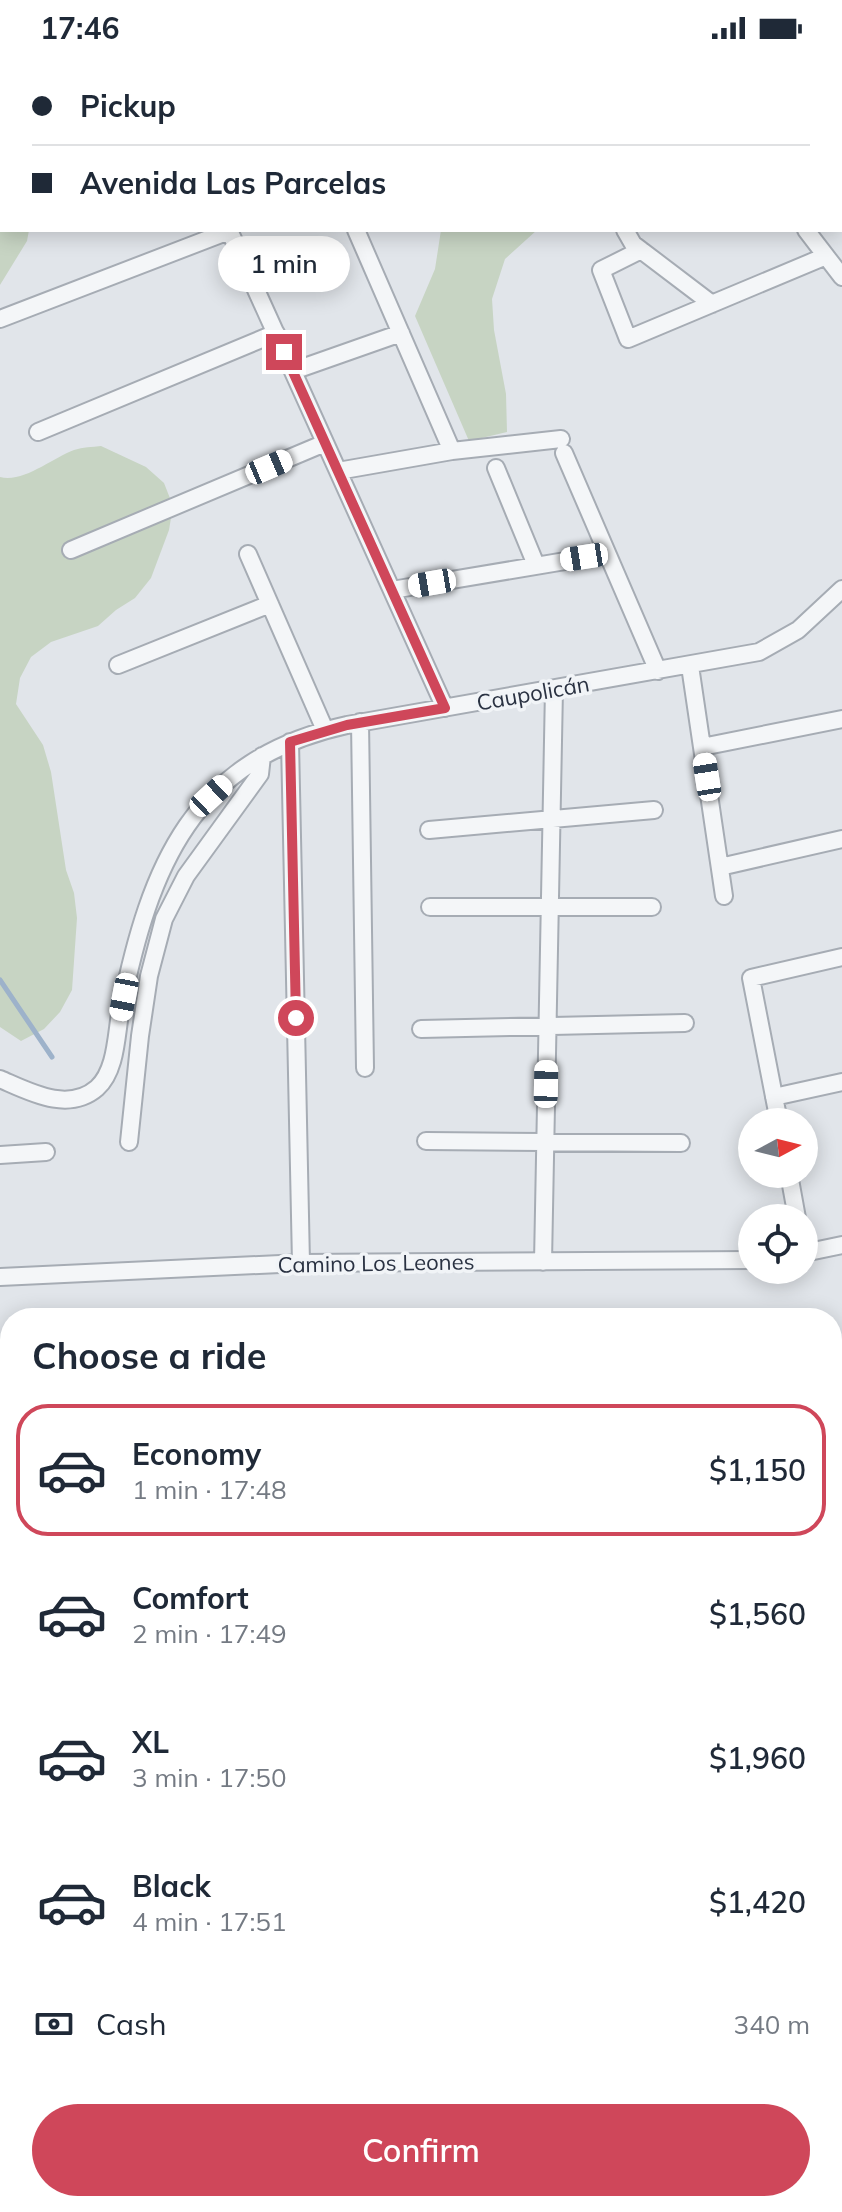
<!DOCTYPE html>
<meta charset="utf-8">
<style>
body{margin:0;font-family:Mulish,sans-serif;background:#f2f2f3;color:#1f2937;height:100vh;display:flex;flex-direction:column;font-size:30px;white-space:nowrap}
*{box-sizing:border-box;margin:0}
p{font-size:26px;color:#747a83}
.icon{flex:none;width:44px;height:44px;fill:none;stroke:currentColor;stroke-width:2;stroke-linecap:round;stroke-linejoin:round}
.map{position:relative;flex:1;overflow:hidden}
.panel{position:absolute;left:0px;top:1252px;width:842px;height:904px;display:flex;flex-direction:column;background:#fff;border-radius:32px 32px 0 0;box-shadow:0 4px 20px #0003}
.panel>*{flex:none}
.hud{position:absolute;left:0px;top:0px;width:842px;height:176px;box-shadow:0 4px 20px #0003;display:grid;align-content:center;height:176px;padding:0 32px;background:#fff}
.needle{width:52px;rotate:83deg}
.buttons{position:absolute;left:738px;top:1052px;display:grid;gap:16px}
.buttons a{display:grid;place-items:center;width:80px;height:80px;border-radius:50%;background:#fff;box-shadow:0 4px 20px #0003;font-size:40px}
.end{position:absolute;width:36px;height:36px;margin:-18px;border:10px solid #cf475a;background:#fff;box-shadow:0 0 0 4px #fff}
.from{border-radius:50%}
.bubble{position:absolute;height:56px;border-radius:28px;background:#fff;box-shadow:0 4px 20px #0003;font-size:26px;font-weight:600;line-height:56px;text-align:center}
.car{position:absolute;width:24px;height:48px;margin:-24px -12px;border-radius:10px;box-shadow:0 0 6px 2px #0007;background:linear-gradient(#fff 24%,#345 0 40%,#fff 0 76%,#345 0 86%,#fff 0)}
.hud b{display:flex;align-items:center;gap:28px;height:76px;font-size:30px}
.hud b+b{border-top:2px solid #e0e1e3}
.hud i{width:20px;height:20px;background:#1f2937}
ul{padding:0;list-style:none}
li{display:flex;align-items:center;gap:24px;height:132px;margin:0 16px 12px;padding:0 16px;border:4px solid transparent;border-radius:32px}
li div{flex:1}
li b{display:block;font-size:30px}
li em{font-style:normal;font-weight:600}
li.on{border-color:#cf475a}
li>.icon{width:72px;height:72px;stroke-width:1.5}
h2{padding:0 32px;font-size:36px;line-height:96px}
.pay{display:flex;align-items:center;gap:20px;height:88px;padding:0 32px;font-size:30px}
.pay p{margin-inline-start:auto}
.action{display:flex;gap:16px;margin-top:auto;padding:16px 32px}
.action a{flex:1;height:92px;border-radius:48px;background:#cf475a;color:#fff;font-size:32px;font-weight:600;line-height:92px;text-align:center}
.status{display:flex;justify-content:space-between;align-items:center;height:56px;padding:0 40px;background:#fff;direction:ltr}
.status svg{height:22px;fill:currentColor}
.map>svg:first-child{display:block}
.green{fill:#c7d4c3}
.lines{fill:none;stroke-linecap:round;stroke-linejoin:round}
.stream{stroke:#9db2ca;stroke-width:5}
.building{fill:#b9bec7}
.service-casing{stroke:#a6acb4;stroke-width:12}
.minor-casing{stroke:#a6acb4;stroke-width:20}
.service{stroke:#f4f6f8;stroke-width:8}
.minor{stroke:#f4f6f8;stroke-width:16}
.route{stroke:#cf475a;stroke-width:10}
.labels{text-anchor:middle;stroke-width:7;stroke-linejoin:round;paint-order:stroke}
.street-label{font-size:22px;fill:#2a3242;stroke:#f1f4f7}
</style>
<div class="status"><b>17:46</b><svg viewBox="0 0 49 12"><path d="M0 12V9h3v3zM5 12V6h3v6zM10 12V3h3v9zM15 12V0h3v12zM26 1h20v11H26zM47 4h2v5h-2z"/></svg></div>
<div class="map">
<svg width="842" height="2156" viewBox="0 0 842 2156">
<rect width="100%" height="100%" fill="#e1e5ea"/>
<!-- green -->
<path class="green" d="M0,17L2,174H29L27,185L0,229Z
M441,174H537L505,203L492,243L494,274L506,338L507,376L469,385L415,260L435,213Z
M101,390L146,411L164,427L173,450L169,474L151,522L135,542L116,554L98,570L51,586L31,601L20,622L16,648L43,689L51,716L66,814L74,837L77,862L72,934L60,956L44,973L21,985L0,971V421C24,427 52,402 74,394C83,391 92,391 101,390Z"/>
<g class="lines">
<!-- stream -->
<path class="stream" d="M440,0L441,2
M0,924L52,1001"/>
</g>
<!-- building -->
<path class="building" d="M430,2146H525L524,2156H429Z
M550,2146H618L617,2156H550Z"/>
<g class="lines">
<!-- service casing -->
<g class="service-casing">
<path id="service" d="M832,1745L842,1746
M0,1759H10
M0,1904H10
M0,2118H10
M543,2156L544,2146"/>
</g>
<!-- minor casing -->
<g class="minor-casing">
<path id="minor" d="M150,0L151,2
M46,2L51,0
M676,2L681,0
M840,83L842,82
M229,174L445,652
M356,174L452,395
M625,174L633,188L712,248
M806,174L842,221
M641,194L601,214L628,283L826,200
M0,263L229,175
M293,315L401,277
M38,376L276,277
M564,397L658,615
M496,412L536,509
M338,415L452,395L561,383
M71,494L325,387
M248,498L325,674
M392,534L607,498
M118,609L270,548
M690,610L724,840
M360,666L365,1012
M290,686L301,1207
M702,691L842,663
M429,774L654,754
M720,811L842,783
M430,851H652
M421,973L685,967
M0,1023C30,1036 68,1057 97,1032C117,1014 116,977 121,952C150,810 192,703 347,669L759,596L798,574L842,533
M774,1041L842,1026
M779,1066L751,922L842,901
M426,1085L681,1087
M129,1086L140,980L149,920L164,863L186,820L260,718L262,700
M0,1099L46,1096
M789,1118L797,1162
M804,1197L842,1189
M543,1206L554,633
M0,1221L301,1207L752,1204
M0,1524H10"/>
</g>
<!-- service -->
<use href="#service" class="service"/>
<!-- minor -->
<use href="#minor" class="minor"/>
</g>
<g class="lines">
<!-- route -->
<path class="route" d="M284,296L445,652L347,669L290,686L296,962"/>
</g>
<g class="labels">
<!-- street labels -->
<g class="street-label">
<text transform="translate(533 637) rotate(-10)" y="8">Caupolicán</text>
<text transform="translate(376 1207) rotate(-1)" y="8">Camino Los Leones</text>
</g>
</g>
</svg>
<div class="buttons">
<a><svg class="needle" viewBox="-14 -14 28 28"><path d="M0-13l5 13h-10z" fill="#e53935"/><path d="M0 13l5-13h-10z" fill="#747a83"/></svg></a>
<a><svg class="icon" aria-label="locate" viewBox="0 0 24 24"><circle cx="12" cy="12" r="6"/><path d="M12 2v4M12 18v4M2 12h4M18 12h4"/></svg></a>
</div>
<i class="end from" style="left:296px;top:962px"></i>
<i class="end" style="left:284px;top:296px"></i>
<div class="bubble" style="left:218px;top:180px;width:132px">1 min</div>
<i class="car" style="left:269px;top:411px;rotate:67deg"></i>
<i class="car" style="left:584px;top:501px;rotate:261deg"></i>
<i class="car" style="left:432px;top:527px;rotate:260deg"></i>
<i class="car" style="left:707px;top:721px;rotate:351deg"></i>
<i class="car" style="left:211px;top:740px;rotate:47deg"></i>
<i class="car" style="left:124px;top:941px;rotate:191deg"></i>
<i class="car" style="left:546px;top:1028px;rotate:1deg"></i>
<div class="hud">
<b><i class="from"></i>Pickup</b>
<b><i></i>Avenida Las Parcelas</b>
</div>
<section class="panel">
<h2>Choose a ride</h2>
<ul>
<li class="on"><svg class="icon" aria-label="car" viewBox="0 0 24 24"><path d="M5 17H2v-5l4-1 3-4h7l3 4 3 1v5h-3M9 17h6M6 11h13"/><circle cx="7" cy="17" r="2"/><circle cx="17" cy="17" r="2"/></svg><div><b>Economy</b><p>1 min · 17:48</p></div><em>$1,150</em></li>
<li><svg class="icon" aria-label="car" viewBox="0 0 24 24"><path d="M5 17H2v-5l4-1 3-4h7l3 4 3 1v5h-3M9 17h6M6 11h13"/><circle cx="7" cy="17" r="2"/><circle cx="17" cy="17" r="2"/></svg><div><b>Comfort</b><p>2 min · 17:49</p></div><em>$1,560</em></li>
<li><svg class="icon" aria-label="car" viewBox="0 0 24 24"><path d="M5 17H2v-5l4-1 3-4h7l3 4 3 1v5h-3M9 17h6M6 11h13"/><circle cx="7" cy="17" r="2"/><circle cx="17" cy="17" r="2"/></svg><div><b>XL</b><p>3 min · 17:50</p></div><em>$1,960</em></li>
<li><svg class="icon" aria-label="car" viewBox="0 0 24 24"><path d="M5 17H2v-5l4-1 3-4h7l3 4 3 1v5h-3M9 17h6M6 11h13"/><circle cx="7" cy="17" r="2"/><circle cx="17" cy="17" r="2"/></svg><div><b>Black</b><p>4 min · 17:51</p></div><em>$1,420</em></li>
</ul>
<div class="pay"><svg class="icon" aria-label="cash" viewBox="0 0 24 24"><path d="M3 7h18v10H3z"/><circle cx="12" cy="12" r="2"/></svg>Cash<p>340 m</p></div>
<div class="action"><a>Confirm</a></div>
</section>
</div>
